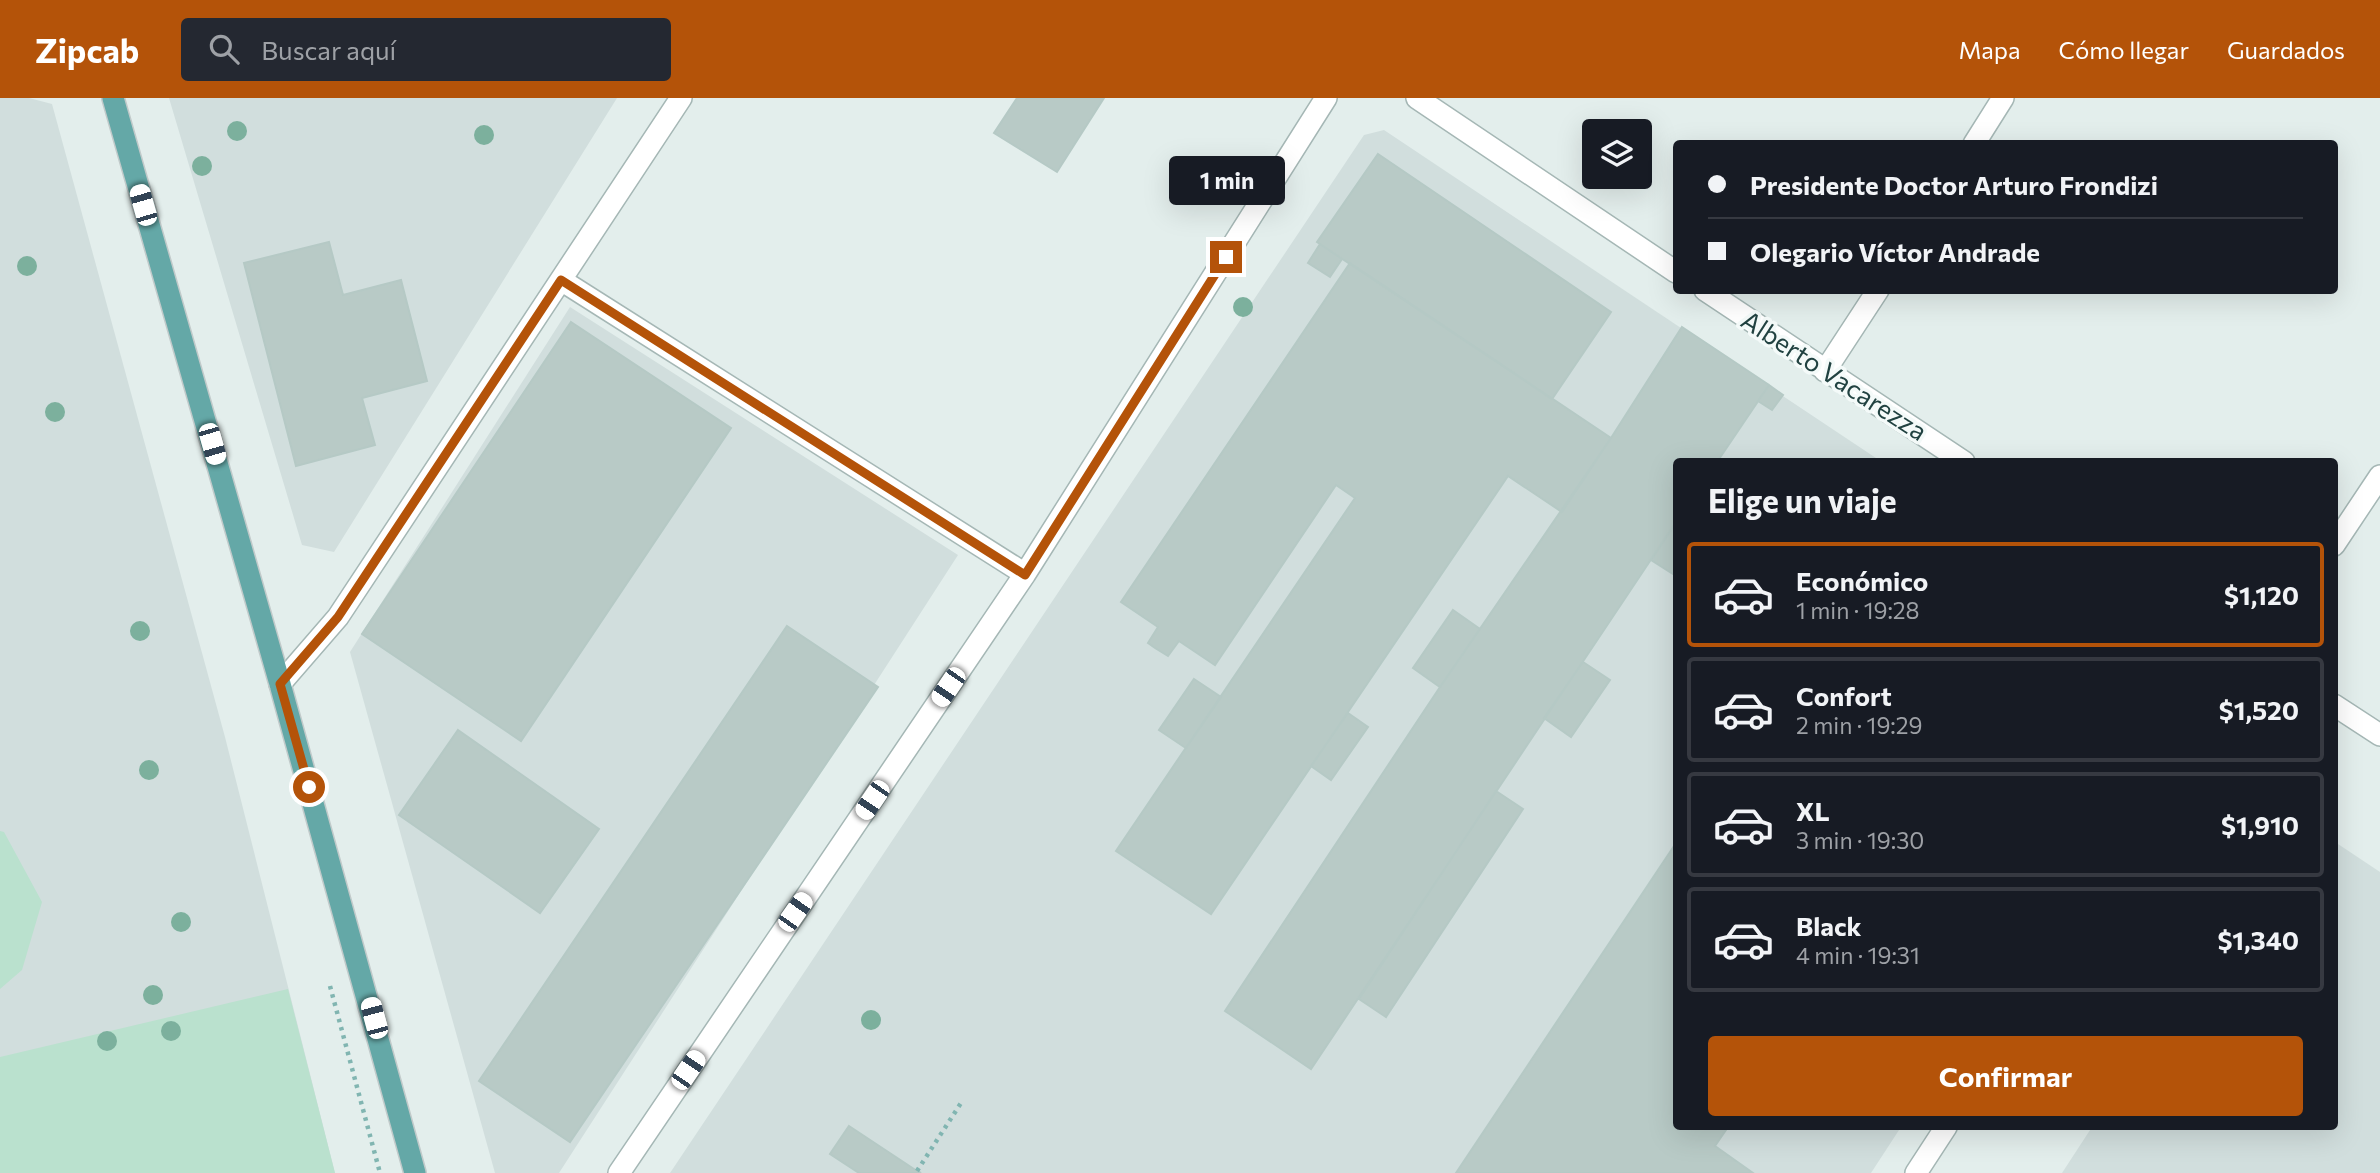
<!DOCTYPE html>
<html lang="es">
<meta charset="utf-8">
<style>
body{margin:0;font-family:Commissioner,sans-serif;background:#242831;color:#f1f3f6;height:100vh;display:flex;flex-direction:column;font-size:26px;white-space:nowrap}
*{box-sizing:border-box;margin:0}
p{font-size:23px;color:#9ea1a6}
.icon{flex:none;width:38px;height:38px;fill:none;stroke:currentColor;stroke-width:2;stroke-linecap:round;stroke-linejoin:round}
.map{position:relative;flex:1;overflow:hidden}
.panel{position:absolute;left:1673px;top:360px;width:665px;height:672px;display:flex;flex-direction:column;background:#171b24;border-radius:7px;box-shadow:0 7px 28px #0002}
.panel>*{flex:none}
.hud{position:absolute;left:1673px;top:42px;width:665px;height:154px;border-radius:7px;box-shadow:0 7px 28px #0002;display:grid;align-content:center;height:154px;padding:0 35px;background:#171b24}
.tools{position:absolute;left:1582px;top:21px;display:grid;gap:14px}
.tools a{display:grid;place-items:center;width:70px;height:70px;border-radius:7px;background:#171b24;box-shadow:0 7px 28px #0002;font-size:35px}
.end{position:absolute;width:32px;height:32px;margin:-16px;border:9px solid #b45309;background:#fff;box-shadow:0 0 0 4px #fff}
.from{border-radius:50%}
.bubble{position:absolute;height:49px;border-radius:7px;background:#171b24;box-shadow:0 7px 28px #0002;font-size:23px;font-weight:700;line-height:49px;text-align:center}
.car{position:absolute;width:21px;height:42px;margin:-21px -10px;border-radius:9px;box-shadow:0 0 5px 2px #0007;background:linear-gradient(#fff 24%,#345 0 40%,#fff 0 76%,#345 0 86%,#fff 0)}
.hud b{display:flex;align-items:center;gap:24px;height:66px;font-size:26px}
.hud b+b{border-top:2px solid #363941}
.hud i{width:18px;height:18px;background:#f1f3f6}
ul{padding:0;list-style:none}
li{display:flex;align-items:center;gap:21px;height:105px;margin:0 14px 10px;padding:0 21px;border:4px solid #363941;border-radius:7px}
li div{flex:1}
li b{display:block;font-size:26px}
li em{font-style:normal;font-weight:700}
li.on{border-color:#b45309}
li>.icon{width:63px;height:63px;stroke-width:1.5}
h2{padding:0 35px;font-size:32px;line-height:84px}
.action{display:flex;gap:14px;margin-top:auto;padding:14px 35px}
.action a{flex:1;height:80px;border-radius:7px;background:#b45309;color:#fff;font-size:28px;font-weight:700;line-height:80px;text-align:center}
header{display:flex;align-items:center;gap:42px;box-sizing:border-box;height:98px;padding:0 35px;background:#b45309;color:#fff}
header strong{font-size:33px}
nav{display:flex;gap:38px;margin-inline-start:auto;font-size:24px}
.search{width:490px;height:63px;background:#242831;display:flex;align-items:center;gap:18px;box-sizing:border-box;padding:0 24px;border-radius:7px;color:#9ea1a6;font-size:26px}
.map>svg:first-child{display:block}
.built{fill:#d1dedd}
.green{fill:#bae1ce}
.building{fill:#b8cac6;stroke:#b5c9c5;stroke-width:2}
.lines{fill:none;stroke-linecap:round;stroke-linejoin:round}
.minor-casing{stroke:#a5b7b5;stroke-width:24}
.major-casing{stroke:#c1caca;stroke-width:24}
.path{stroke:#81b5b1;stroke-width:4.5;stroke-dasharray:3.5 5;stroke-linecap:butt}
.minor{stroke:#fff;stroke-width:21}
.major{stroke:#64a8a7;stroke-width:21}
.tree{fill:#7cb09d}
.route{stroke:#b45309;stroke-width:9}
.labels{text-anchor:middle;stroke-width:7;stroke-linejoin:round;paint-order:stroke}
.street-label{font-size:26px;fill:#214241;stroke:#f4faf9}
</style>
<header>
<strong>Zipcab</strong>
<div class="search"><svg class="icon" aria-label="search" viewBox="0 0 24 24"><circle cx="10" cy="10" r="6"/><path d="M15 15l6 6"/></svg>Buscar aquí</div>
<nav><a>Mapa</a><a>Cómo llegar</a><a>Guardados</a></nav>
</header>
<div class="map">
<svg width="2380" height="1075" viewBox="0 0 2380 1075">
<rect width="100%" height="100%" fill="#e3eeec"/>
<!-- built -->
<path class="built" d="M0,0H29L52,6L225,639L335,1075H0Z
M169,0H617L334,454L302,447Z
M1384,32L1882,364H1676V1029H1901L1871,1075H670L1364,37Z
M570,209L958,457L559,1075H495L350,554Z
M2335,744L2380,774V1075H2062L2092,1029H2334Z"/>
<!-- green -->
<path class="green" d="M0,733L4,734L42,804L22,872L0,891Z
M288,891L335,1075H0V959Z"/>
<!-- building -->
<path class="building" d="M1017,0H1104L1057,74L994,35Z
M1378,56L1611,214L1552,301L1317,144Z
M329,144L343,197L401,182L427,283L362,300L375,347L296,368L244,165Z
M1320,146L1342,161L1330,179L1308,165Z
M1350,165L1611,340L1562,414L1508,378L1211,816L1116,753L1355,400L1336,387L1215,567L1179,543L1168,558L1155,550L1148,545L1158,529L1121,504Z
M571,224L731,330L521,643L362,536Z
M1682,229L1769,287L1717,364H1676V424L1311,971L1225,913L1440,589L1611,340Z
M1769,287L1783,297L1772,312L1758,303Z
M1675,426H1676V478L1651,462Z
M1453,512L1480,531L1440,589L1413,570Z
M787,528L878,589L570,1044L479,983Z
M1583,564L1610,582L1571,639L1544,620Z
M1194,581L1221,599L1186,650L1159,632Z
M1348,615L1368,629L1331,682L1311,668Z
M458,632L599,731L540,815L399,717Z
M1496,693L1523,711L1386,919L1359,901Z
M1676,745V1029H1728L1715,1048L1753,1075H1456Z
M849,1028L917,1073L921,1075H859L830,1056Z"/>
<g class="lines">
<!-- minor casing -->
<g class="minor-casing">
<path id="minor" d="M1417,0L1676,174
M1974,46L2003,0
M561,182L1025,476
M1705,192L1964,364
M1825,273L1878,192
M2334,447L2380,378
M280,586L338,519L681,0
M2334,607L2380,637
M619,1075L1025,476L1326,0
M1916,1075L1946,1029"/>
</g>
<!-- major casing -->
<g class="major-casing">
<path id="major" d="M113,0L280,586L415,1075"/>
</g>
<!-- path -->
<path class="path" d="M330,888L380,1075
M917,1073L961,1005"/>
<!-- minor -->
<use href="#minor" class="minor"/>
<!-- major -->
<use href="#major" class="major"/>
</g>
<!-- trees -->
<g class="tree">
<circle cx="237" cy="33" r="10"/>
<circle cx="484" cy="37" r="10"/>
<circle cx="202" cy="68" r="10"/>
<circle cx="27" cy="168" r="10"/>
<circle cx="1243" cy="209" r="10"/>
<circle cx="55" cy="314" r="10"/>
<circle cx="140" cy="533" r="10"/>
<circle cx="149" cy="672" r="10"/>
<circle cx="181" cy="824" r="10"/>
<circle cx="153" cy="897" r="10"/>
<circle cx="871" cy="922" r="10"/>
<circle cx="171" cy="933" r="10"/>
<circle cx="107" cy="943" r="10"/>
</g>
<g class="lines">
<!-- route -->
<path class="route" d="M309,689L280,586L338,519L561,182L1025,477L1226,159"/>
</g>
<g class="labels">
<!-- street labels -->
<g class="street-label">
<text transform="translate(1834 278) rotate(33)" y="9">Alberto Vacarezza</text>
</g>
</g>
</svg>
<div class="tools">
<a><svg class="icon" aria-label="layers" viewBox="0 0 24 24"><path d="M12 4l9 5-9 5-9-5zM3 14l9 5 9-5"/></svg></a>
</div>
<i class="end from" style="left:309px;top:689px"></i>
<i class="end" style="left:1226px;top:159px"></i>
<div class="bubble" style="left:1169px;top:58px;width:116px">1 min</div>
<i class="car" style="left:143px;top:107px;rotate:344deg"></i>
<i class="car" style="left:212px;top:346px;rotate:164deg"></i>
<i class="car" style="left:948px;top:589px;rotate:214deg"></i>
<i class="car" style="left:872px;top:702px;rotate:214deg"></i>
<i class="car" style="left:795px;top:814px;rotate:35deg"></i>
<i class="car" style="left:374px;top:920px;rotate:345deg"></i>
<i class="car" style="left:688px;top:972px;rotate:34deg"></i>
<div class="hud">
<b><i class="from"></i>Presidente Doctor Arturo Frondizi</b>
<b><i></i>Olegario Víctor Andrade</b>
</div>
<section class="panel">
<h2>Elige un viaje</h2>
<ul>
<li class="on"><svg class="icon" aria-label="car" viewBox="0 0 24 24"><path d="M5 17H2v-5l4-1 3-4h7l3 4 3 1v5h-3M9 17h6M6 11h13"/><circle cx="7" cy="17" r="2"/><circle cx="17" cy="17" r="2"/></svg><div><b>Económico</b><p>1 min · 19:28</p></div><em>$1,120</em></li>
<li><svg class="icon" aria-label="car" viewBox="0 0 24 24"><path d="M5 17H2v-5l4-1 3-4h7l3 4 3 1v5h-3M9 17h6M6 11h13"/><circle cx="7" cy="17" r="2"/><circle cx="17" cy="17" r="2"/></svg><div><b>Confort</b><p>2 min · 19:29</p></div><em>$1,520</em></li>
<li><svg class="icon" aria-label="car" viewBox="0 0 24 24"><path d="M5 17H2v-5l4-1 3-4h7l3 4 3 1v5h-3M9 17h6M6 11h13"/><circle cx="7" cy="17" r="2"/><circle cx="17" cy="17" r="2"/></svg><div><b>XL</b><p>3 min · 19:30</p></div><em>$1,910</em></li>
<li><svg class="icon" aria-label="car" viewBox="0 0 24 24"><path d="M5 17H2v-5l4-1 3-4h7l3 4 3 1v5h-3M9 17h6M6 11h13"/><circle cx="7" cy="17" r="2"/><circle cx="17" cy="17" r="2"/></svg><div><b>Black</b><p>4 min · 19:31</p></div><em>$1,340</em></li>
</ul>
<div class="action"><a>Confirmar</a></div>
</section>
</div>
